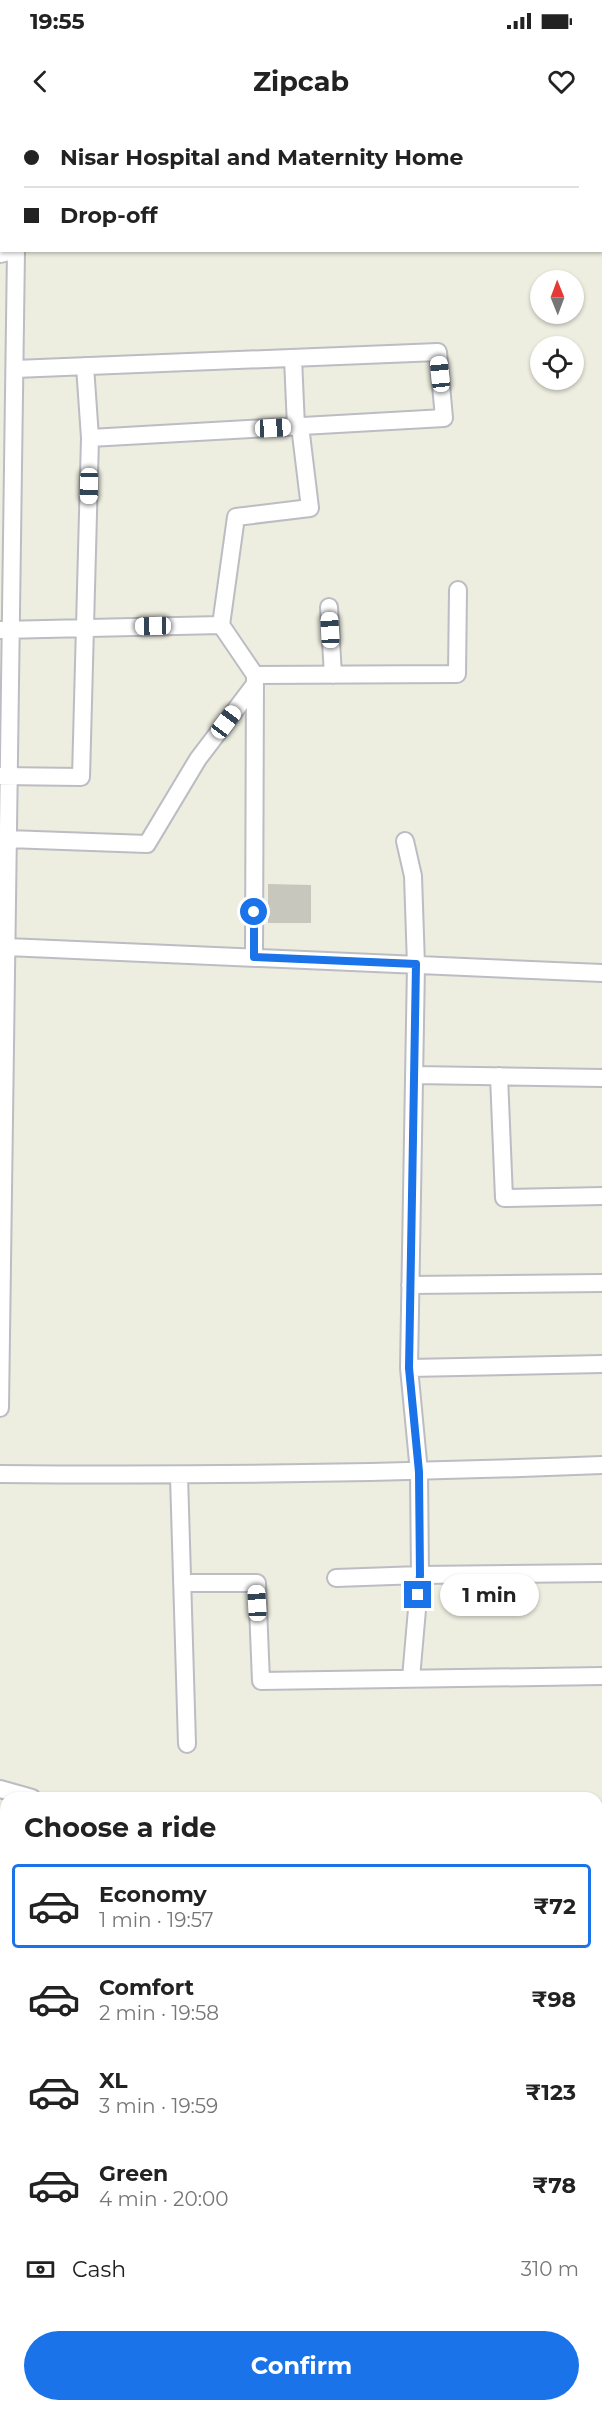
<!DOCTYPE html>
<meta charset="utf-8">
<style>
body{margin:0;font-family:Montserrat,sans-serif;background:#f6f6f6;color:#222;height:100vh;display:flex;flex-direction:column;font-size:22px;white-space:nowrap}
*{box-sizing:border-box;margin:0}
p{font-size:20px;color:#767676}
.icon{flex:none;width:33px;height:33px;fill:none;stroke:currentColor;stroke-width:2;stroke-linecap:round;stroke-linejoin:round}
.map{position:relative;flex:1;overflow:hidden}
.details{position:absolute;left:0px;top:1672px;width:603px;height:620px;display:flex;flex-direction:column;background:#fff;border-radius:18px 18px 0 0;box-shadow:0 2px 4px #0004}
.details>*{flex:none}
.guide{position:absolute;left:0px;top:0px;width:603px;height:132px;box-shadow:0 2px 4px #0004;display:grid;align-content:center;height:132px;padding:0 24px;background:#fff}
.needle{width:39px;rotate:359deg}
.tools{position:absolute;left:530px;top:150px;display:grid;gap:12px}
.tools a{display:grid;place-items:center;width:54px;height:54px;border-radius:50%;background:#fff;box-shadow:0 2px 4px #0004;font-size:30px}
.end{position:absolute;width:27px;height:27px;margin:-14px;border:8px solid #1a73e8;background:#fff;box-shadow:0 0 0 3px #fff}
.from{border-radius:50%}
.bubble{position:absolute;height:42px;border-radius:21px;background:#fff;box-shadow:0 2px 4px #0004;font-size:20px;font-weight:700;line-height:42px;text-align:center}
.car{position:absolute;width:18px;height:36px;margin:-18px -9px;border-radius:8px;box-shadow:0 0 4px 2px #0007;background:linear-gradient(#fff 24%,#345 0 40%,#fff 0 76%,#345 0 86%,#fff 0)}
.guide b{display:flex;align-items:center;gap:21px;height:57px;font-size:22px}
.guide b+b{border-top:2px solid #e0e0e0}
.guide i{width:15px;height:15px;background:#222}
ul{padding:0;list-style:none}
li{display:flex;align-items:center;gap:18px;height:84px;margin:0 12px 9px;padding:0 12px;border:3px solid transparent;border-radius:6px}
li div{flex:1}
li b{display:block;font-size:22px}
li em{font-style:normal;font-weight:700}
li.current{border-color:#1a73e8}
li>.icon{width:54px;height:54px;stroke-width:1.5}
h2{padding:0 24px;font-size:27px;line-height:72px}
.pay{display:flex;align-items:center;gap:15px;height:66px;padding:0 24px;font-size:22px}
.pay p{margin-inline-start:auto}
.button{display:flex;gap:12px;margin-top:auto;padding:12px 24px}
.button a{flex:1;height:69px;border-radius:36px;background:#1a73e8;color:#fff;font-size:24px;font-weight:700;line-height:69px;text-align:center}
.status{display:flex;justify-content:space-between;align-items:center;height:42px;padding:0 30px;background:#fff;direction:ltr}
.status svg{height:16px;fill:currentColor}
header{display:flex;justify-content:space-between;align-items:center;height:78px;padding:0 24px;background:#fff;font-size:27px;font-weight:700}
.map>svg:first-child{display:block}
.building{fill:#c8c7be}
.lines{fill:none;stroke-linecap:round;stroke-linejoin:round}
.street-casing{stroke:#bbbdc3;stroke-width:20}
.secondary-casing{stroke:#bdbfc7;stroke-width:26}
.primary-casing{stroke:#f9e84e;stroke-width:28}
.street{stroke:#fff;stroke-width:16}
.secondary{stroke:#fff;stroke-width:22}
.primary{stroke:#fdffa4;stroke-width:26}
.route{stroke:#1a73e8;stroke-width:8}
</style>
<div class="status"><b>19:55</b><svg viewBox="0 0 49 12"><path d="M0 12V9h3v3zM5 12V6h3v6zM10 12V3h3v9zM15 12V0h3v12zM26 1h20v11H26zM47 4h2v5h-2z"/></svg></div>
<header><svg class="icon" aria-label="back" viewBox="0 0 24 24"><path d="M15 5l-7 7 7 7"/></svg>Zipcab<svg class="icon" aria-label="heart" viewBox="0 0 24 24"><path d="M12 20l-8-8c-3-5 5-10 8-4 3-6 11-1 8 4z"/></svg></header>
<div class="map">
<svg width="602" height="2291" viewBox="0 0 602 2291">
<rect width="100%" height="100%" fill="#edede0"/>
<!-- building -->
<path class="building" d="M268,764L311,765V803H268Z
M315,2286H376L380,2291H319Z"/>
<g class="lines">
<!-- street casing -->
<g class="street-casing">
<path id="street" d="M141,0V2
M441,0V2
M293,238L296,307
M15,249L438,232L444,298L90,318
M329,487L333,555
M221,505L236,397L310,388L300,306
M1,510L221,505L255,555
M0,656L81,657L90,318L85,246
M8,719L147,724L198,639L255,564
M405,721L413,756L416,845L409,1248L419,1352L420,1455L411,1558
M0,831L7,827L602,853
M254,838L255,555L457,554L458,470
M414,955L602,958
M499,956L504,1078L602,1076
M410,1165L602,1163
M409,1248L602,1244
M0,1288L16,130
M0,1354C201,1356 401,1353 602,1345
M179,1356L187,1624
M336,1458L420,1455L602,1453
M182,1463H257L261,1561L602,1556
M0,1669L32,1678
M0,1978L6,1973
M597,2092L602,2081
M597,2243L602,2244
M70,2291L84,2286
M507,2291L512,2286"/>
</g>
<!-- secondary casing -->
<g class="secondary-casing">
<path id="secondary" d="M563,0V2
M0,131L4,130"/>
</g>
<!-- primary casing -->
<g class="primary-casing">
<path id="primary" d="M0,1755L6,1756
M0,1778L6,1780
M597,1945L602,1947
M597,1972L602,1974
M0,1989L6,1996
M0,2034L6,2042
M205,2286L209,2291
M240,2286L244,2291"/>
</g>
<!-- street -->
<use href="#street" class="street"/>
<!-- secondary -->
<use href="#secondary" class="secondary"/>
<!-- primary -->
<use href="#primary" class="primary"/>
</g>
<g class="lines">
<!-- route -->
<path class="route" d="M254,792V837L416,844L409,1248L419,1352L420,1455L418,1475"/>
</g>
</svg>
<div class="tools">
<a><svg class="needle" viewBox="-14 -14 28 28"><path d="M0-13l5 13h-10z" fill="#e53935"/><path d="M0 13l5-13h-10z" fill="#767676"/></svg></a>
<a><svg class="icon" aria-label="locate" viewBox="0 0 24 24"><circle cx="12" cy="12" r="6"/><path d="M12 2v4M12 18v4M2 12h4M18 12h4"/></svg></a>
</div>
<i class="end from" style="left:254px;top:792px"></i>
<i class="end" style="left:418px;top:1475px"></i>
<div class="bubble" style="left:440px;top:1454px;width:99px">1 min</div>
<i class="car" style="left:440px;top:254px;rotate:354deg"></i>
<i class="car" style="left:273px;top:308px;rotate:87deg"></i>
<i class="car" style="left:89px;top:366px;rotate:181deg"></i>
<i class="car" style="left:153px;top:506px;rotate:269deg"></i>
<i class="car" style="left:330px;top:510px;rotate:357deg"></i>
<i class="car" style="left:226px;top:602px;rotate:37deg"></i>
<i class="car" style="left:257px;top:1483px;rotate:357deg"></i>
<div class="guide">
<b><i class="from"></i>Nisar Hospital and Maternity Home</b>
<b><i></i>Drop-off</b>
</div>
<section class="details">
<h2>Choose a ride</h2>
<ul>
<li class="current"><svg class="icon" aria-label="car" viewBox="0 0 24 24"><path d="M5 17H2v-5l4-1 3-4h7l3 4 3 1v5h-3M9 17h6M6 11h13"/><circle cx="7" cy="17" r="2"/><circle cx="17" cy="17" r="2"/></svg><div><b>Economy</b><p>1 min · 19:57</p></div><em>₹72</em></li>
<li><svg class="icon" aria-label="car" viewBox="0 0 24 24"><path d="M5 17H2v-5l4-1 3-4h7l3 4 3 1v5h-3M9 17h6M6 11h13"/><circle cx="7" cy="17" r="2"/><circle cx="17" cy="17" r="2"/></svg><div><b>Comfort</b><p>2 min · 19:58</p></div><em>₹98</em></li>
<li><svg class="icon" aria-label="car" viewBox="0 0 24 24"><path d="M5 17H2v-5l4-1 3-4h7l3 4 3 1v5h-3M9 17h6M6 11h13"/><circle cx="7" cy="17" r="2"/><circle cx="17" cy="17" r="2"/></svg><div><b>XL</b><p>3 min · 19:59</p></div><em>₹123</em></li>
<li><svg class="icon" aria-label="car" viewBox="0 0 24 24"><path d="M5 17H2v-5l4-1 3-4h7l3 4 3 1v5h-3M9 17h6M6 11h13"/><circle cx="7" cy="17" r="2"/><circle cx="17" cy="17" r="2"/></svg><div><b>Green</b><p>4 min · 20:00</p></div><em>₹78</em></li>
</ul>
<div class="pay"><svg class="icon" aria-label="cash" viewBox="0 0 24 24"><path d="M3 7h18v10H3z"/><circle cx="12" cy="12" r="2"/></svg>Cash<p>310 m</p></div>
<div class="button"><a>Confirm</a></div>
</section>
</div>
